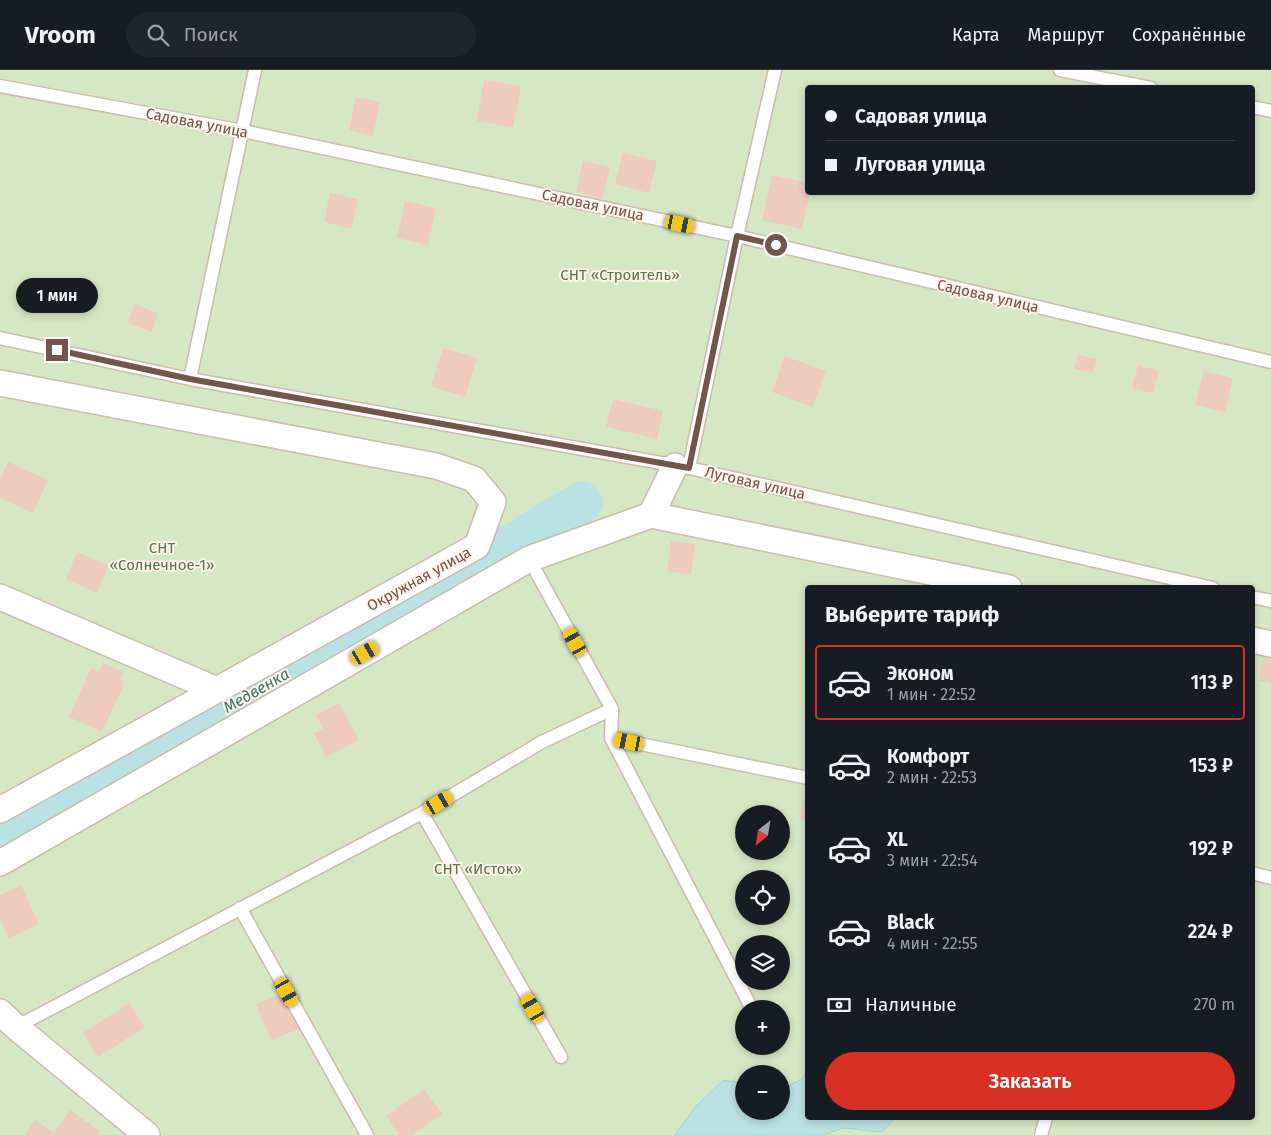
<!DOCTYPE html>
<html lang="ru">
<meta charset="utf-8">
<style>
body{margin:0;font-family:"Fira Sans",sans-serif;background:#20242c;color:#f1f3f6;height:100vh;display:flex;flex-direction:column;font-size:19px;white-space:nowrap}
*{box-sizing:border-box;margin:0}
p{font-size:16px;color:#9ea1a6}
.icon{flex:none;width:28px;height:28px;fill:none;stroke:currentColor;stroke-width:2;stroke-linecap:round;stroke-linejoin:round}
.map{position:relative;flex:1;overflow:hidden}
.drawer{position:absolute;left:805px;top:515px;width:450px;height:535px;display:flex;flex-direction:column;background:#171b24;border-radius:5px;box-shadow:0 2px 8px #0003}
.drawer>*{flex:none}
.top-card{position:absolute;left:805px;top:15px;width:450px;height:110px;border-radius:5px;box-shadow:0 2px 8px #0003;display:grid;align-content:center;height:110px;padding:0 20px;background:#171b24}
.needle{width:32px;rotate:210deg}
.tools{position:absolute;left:735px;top:735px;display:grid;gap:10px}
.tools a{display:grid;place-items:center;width:55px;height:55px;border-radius:50%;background:#171b24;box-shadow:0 2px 8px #0003;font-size:25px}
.end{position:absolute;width:22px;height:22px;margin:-11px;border:6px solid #72554b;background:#fff;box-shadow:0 0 0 2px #fff}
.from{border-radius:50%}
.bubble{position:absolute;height:35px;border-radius:18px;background:#171b24;box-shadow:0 2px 8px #0003;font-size:16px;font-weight:600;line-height:35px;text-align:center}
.car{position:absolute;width:15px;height:30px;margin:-15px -8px;border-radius:6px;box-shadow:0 0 4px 1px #0007;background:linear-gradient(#f5c518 24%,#345 0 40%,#f5c518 0 76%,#345 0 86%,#f5c518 0)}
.top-card b{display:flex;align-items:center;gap:18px;height:48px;font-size:19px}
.top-card b+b{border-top:1px solid #363941}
.top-card i{width:12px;height:12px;background:#f1f3f6}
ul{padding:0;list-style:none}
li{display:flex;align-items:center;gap:15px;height:75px;margin:0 10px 8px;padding:0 10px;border:2px solid transparent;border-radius:5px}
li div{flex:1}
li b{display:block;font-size:19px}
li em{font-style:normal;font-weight:600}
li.current{border-color:#d93025}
li>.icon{width:45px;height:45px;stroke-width:1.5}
h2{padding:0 20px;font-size:22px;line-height:60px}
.pay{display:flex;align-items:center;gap:12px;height:55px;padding:0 20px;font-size:19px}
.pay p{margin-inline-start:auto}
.cta{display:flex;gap:10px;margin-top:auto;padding:10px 20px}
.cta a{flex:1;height:58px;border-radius:30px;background:#d93025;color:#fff;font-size:20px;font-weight:600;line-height:58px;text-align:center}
header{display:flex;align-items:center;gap:30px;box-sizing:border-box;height:70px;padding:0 25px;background:#171b24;border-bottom:1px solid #363941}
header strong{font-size:24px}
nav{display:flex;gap:28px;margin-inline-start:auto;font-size:18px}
.search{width:350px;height:45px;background:#20242c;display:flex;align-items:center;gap:12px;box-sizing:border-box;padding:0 18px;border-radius:28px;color:#9ea1a6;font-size:19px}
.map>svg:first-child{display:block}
.green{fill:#d6e7c4;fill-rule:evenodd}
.water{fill:#bae1e3;stroke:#a1d2d4}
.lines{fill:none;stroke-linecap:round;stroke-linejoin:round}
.river{stroke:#bae1e3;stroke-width:41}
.building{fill:#eeccbd}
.lane-casing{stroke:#ceb9ae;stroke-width:15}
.street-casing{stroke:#ceb9ae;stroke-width:28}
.lane{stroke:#fff;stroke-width:12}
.street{stroke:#fff;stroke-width:25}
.route{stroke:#72554b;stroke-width:6}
.labels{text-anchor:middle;stroke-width:4;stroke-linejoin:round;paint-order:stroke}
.street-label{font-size:15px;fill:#72554b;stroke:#fef4ea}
.park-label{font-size:15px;fill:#597744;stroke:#fef4ea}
.water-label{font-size:16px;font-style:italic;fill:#407376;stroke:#fef4ea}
</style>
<header>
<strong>Vroom</strong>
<div class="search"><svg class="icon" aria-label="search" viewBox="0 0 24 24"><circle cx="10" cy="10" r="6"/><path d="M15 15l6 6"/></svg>Поиск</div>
<nav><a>Карта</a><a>Маршрут</a><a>Сохранённые</a></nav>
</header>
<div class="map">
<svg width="1271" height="1065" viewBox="0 0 1271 1065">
<rect width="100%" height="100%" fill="#fbf0e4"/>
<!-- green -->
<path class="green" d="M0,0H1271V1065H0ZM808,18H1252V122H808ZM808,518H1252V1048H808ZM744,744H781V781H744ZM744,809H781V846H744ZM744,874H781V911H744ZM744,939H781V976H744ZM744,1004H781V1041H744Z"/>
<!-- water -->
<path class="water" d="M807,1001L808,1048H895L882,1062L843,1058L824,1065H675L696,1036L724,1010L744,1014V1041H781V1020L802,1009Z"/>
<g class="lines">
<!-- river -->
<path class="river" d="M528,464L582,432
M0,766L513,473"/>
</g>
<!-- building -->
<path class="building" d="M484,10L521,16L513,57L477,51Z
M356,27L380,32L373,66L349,60Z
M623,83L657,91L649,123L615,114Z
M583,91L610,97L603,128L576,122Z
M772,105L808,113V122H810L802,159L762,150Z
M330,123L358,129L351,159L324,152Z
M405,131L436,138L428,175L397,168Z
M134,234L158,243L152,262L128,253Z
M443,278L477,288L465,327L431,316Z
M1078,285L1097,289L1093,303L1074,299Z
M785,286L826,301L813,337L772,322Z
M1138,295L1159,301L1153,323L1132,318Z
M1204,301L1233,308L1225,342L1195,335Z
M613,329L663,341L657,369L606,357Z
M8,392L48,410L33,443L0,428V409Z
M671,471L695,474L691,505L667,501Z
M77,482L109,496L97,523L66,509Z
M1263,586L1271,587V613L1259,611Z
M103,593L123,602L120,609L125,612L102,662L69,647L91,598L99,602Z
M339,633L359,670L326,687L314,663L323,659L316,645Z
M807,716H808V750L800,749Z
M21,815L39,854L9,868L0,849V825Z
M287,922L302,958L271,970L256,934Z
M129,933L145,957L98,987L83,963Z
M424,1019L442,1044L412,1065H399L386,1046Z
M70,1040L100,1061L98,1065H25L35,1050L54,1063Z"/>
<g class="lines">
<!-- lane casing -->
<g class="lane-casing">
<path id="lane" d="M1060,0L1151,18
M0,16L243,61L737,166L1271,292
M1252,37L1271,41
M0,268L190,309L689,398L1213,518
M190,309L255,0
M689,398L737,166L775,0
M529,489L612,639L611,668L752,939
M1252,527L1271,531
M611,668L808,708
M422,743L561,987
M1252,803L1271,808
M240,838L367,1065
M16,957L422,743L542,672L612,639
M1041,1065L1046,1048"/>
</g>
<!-- street casing -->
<g class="street-casing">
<path id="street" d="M0,313L436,396L474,409L493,432L477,476L0,740
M651,445L675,396
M0,527L217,620
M1252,570L1271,574
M0,793L529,489L651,445L1009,518
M0,942L16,957L147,1065"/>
</g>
<!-- lane -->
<use href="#lane" class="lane"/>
<!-- street -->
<use href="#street" class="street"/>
</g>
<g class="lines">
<!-- route -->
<path class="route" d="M57,280L190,309L689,398L737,166L776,175"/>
</g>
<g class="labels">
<!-- street labels -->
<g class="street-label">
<text transform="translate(197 53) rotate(11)" y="5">Садовая улица</text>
<text transform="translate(593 135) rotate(12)" y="5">Садовая улица</text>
<text transform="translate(988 226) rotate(13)" y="5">Садовая улица</text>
<text transform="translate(755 413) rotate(13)" y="5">Луговая улица</text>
<text transform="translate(419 509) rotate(-29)" y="5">Окружная улица</text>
</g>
<!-- park labels -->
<g class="park-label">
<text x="620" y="210">СНТ «Строитель»</text>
<text x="162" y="483">СНТ<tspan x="162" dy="17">«Солнечное-1»</tspan></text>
<text x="478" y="804">СНТ «Исток»</text>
</g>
<!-- water labels -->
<g class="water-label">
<text transform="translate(256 620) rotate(-30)" y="6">Медвенка</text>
</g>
</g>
</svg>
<div class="tools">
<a><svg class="needle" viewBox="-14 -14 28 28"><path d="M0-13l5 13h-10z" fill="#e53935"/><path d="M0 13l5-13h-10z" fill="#9ea1a6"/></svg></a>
<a><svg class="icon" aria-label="locate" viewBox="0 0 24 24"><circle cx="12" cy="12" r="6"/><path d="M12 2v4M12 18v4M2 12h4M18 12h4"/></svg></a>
<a><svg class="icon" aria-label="layers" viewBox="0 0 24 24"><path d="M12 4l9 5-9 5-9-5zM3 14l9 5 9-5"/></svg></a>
<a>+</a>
<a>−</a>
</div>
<i class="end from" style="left:776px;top:175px"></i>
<i class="end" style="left:57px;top:280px"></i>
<div class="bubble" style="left:16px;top:208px;width:82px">1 мин</div>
<i class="car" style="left:680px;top:154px;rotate:102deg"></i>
<i class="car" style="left:575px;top:572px;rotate:331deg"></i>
<i class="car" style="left:365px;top:583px;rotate:60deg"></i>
<i class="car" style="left:629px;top:672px;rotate:281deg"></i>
<i class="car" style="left:439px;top:733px;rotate:60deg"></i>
<i class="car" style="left:287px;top:922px;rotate:151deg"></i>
<i class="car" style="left:533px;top:938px;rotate:330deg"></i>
<div class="top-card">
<b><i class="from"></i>Садовая улица</b>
<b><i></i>Луговая улица</b>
</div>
<section class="drawer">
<h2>Выберите тариф</h2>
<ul>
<li class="current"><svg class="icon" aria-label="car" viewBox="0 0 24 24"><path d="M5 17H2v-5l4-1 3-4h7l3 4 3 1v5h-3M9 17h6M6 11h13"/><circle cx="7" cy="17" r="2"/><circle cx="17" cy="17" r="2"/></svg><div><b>Эконом</b><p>1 мин · 22:52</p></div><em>113 ₽</em></li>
<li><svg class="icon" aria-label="car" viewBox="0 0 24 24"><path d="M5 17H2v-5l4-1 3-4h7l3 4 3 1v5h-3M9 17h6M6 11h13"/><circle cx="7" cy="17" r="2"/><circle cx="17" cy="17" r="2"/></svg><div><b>Комфорт</b><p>2 мин · 22:53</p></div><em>153 ₽</em></li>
<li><svg class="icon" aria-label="car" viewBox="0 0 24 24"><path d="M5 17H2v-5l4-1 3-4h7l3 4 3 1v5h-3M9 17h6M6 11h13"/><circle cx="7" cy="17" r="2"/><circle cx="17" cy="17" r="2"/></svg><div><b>XL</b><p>3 мин · 22:54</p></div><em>192 ₽</em></li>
<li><svg class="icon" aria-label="car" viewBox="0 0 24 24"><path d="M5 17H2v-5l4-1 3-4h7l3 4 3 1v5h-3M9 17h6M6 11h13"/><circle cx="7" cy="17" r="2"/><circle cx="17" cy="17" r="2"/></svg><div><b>Black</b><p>4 мин · 22:55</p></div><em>224 ₽</em></li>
</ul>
<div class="pay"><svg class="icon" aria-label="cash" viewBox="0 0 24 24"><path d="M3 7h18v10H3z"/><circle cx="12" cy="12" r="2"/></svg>Наличные<p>270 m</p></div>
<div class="cta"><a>Заказать</a></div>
</section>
</div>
